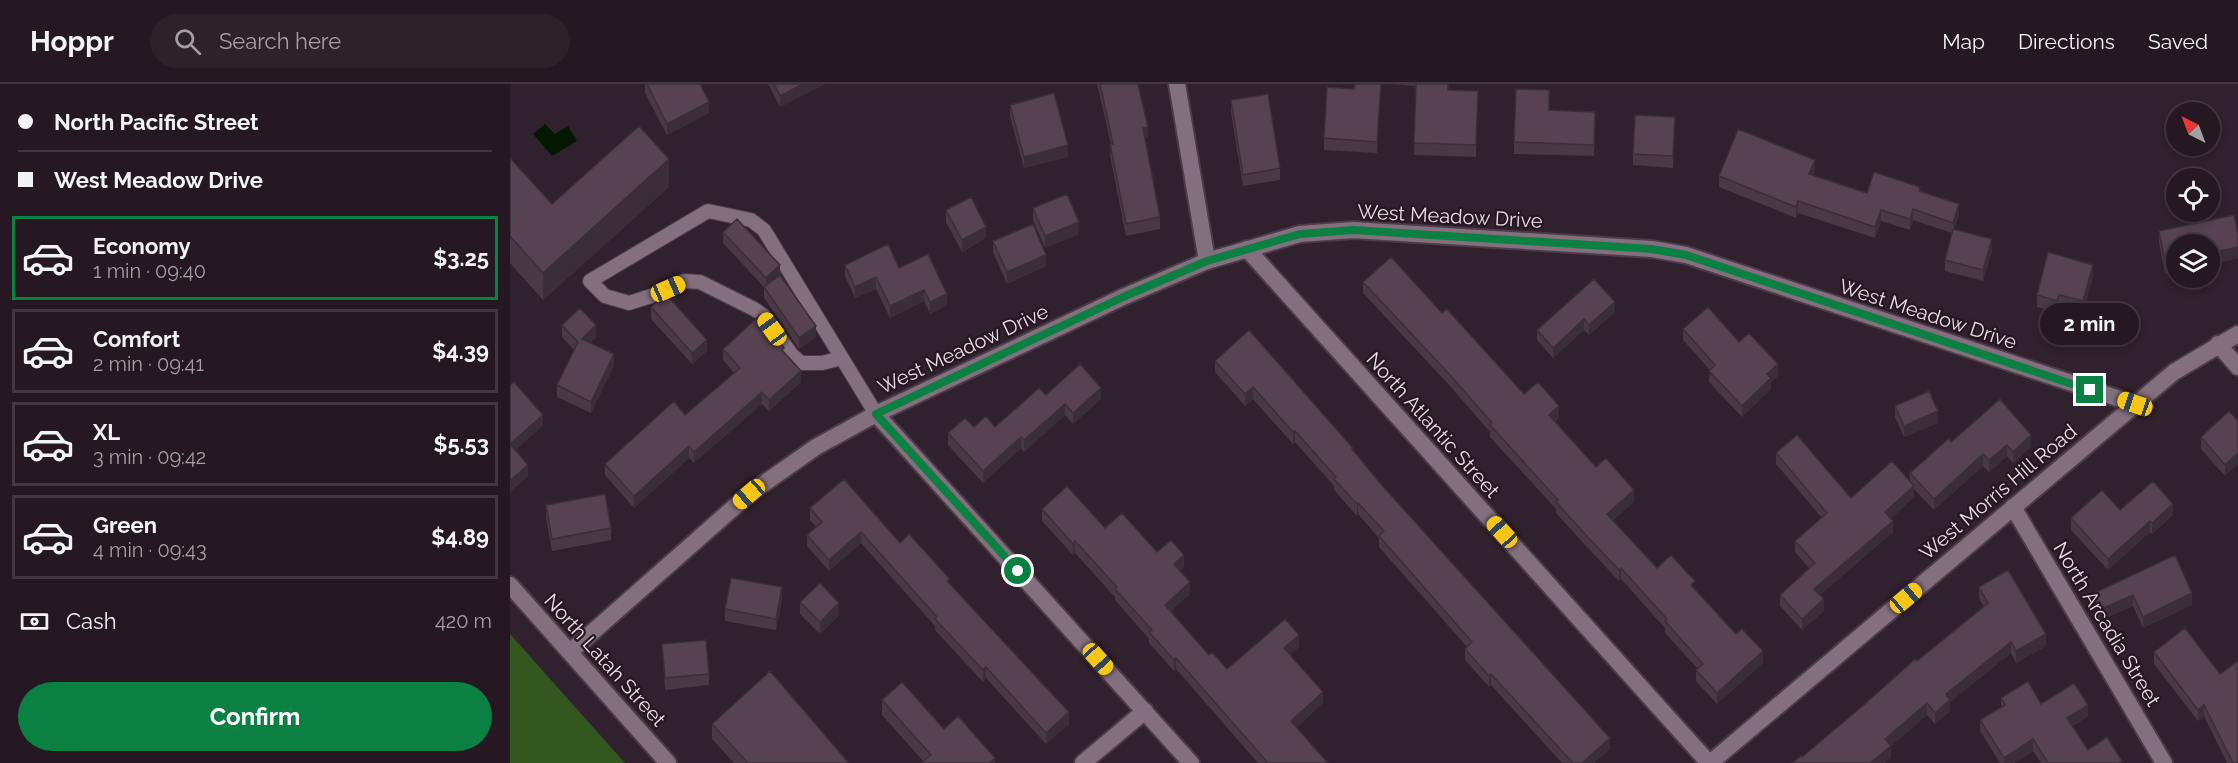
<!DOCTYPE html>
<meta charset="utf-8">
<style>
body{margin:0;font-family:Raleway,sans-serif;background:#2d212a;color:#f1f3f6;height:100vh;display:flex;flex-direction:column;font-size:22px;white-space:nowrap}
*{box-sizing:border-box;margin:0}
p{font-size:20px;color:#a3a0a5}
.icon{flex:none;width:33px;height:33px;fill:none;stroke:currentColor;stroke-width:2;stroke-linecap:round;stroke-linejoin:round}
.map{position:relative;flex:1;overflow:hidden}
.side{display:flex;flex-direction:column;background:#251822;width:510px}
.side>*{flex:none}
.banner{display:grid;align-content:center;height:132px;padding:0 18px;background:#251822}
.needle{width:39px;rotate:318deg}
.tools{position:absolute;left:1656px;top:18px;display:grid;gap:12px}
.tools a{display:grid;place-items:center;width:54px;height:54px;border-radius:50%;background:#251822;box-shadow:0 3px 9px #0003,0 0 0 2px #423740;font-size:30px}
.end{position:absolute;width:27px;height:27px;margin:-14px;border:8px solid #0b8043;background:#fff;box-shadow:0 0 0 3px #fff}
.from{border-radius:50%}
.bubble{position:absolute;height:42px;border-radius:21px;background:#251822;box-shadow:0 3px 9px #0003,0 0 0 2px #423740;font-size:20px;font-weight:700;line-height:42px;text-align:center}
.car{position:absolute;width:18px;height:36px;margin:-18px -9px;border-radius:8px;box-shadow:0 0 4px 2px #0007;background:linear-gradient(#f5c518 24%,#345 0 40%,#f5c518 0 76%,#345 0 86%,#f5c518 0)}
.banner b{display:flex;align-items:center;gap:21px;height:57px;font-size:22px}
.banner b+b{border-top:2px solid #423740}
.banner i{width:15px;height:15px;background:#f1f3f6}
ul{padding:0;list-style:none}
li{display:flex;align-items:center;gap:18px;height:84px;margin:0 12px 9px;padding:0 6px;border:3px solid #423740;border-radius:0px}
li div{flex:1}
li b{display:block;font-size:22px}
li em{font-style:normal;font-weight:700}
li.current{border-color:#0b8043}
li>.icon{width:54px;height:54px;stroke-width:1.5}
.pay{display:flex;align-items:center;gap:15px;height:66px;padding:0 18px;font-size:22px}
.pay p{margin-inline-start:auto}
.cta{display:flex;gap:12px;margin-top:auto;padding:12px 18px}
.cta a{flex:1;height:69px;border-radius:36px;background:#0b8043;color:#fff;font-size:24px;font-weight:700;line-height:69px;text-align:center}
header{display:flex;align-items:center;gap:36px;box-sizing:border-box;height:84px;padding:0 30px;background:#251822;border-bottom:2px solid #423740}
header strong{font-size:28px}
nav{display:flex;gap:33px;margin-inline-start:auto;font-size:21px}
.search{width:420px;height:54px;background:#2d212a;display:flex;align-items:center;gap:15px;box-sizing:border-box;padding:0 21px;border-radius:33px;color:#a3a0a5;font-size:22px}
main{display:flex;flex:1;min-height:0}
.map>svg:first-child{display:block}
.green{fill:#34561f}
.water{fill:#041700}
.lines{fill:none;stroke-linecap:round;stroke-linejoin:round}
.service-casing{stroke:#4b3c47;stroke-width:16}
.minor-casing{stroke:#4b3c47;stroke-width:20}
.tertiary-casing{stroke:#4b3c47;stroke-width:20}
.service{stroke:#846f7e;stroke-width:14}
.minor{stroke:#846f7e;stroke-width:16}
.tertiary{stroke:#846f7e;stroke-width:16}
.wall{fill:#4a3945}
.shaded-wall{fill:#3c2e38}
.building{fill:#564250;stroke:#3c2e38;stroke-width:1.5}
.route{stroke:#0b8043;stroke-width:8}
.labels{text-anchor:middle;stroke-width:4.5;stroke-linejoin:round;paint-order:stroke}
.street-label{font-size:20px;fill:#e9dde6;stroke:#271623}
</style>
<header>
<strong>Hoppr</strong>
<div class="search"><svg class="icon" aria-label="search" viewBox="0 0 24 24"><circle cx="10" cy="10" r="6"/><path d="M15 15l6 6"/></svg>Search here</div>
<nav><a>Map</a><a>Directions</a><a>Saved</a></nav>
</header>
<main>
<section class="side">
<div class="banner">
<b><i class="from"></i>North Pacific Street</b>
<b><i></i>West Meadow Drive</b>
</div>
<ul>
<li class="current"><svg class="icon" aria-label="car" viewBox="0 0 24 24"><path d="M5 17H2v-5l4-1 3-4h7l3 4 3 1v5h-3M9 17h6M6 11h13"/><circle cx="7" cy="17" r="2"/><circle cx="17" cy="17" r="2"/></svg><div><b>Economy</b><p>1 min · 09:40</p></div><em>$3.25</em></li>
<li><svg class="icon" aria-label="car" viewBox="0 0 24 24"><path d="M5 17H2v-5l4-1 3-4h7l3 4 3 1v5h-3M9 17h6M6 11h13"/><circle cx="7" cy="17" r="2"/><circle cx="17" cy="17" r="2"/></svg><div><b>Comfort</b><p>2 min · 09:41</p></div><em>$4.39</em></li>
<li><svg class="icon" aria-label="car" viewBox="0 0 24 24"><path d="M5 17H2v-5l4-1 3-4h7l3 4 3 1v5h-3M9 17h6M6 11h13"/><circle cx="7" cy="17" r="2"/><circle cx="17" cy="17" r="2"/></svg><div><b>XL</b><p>3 min · 09:42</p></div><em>$5.53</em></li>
<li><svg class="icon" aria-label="car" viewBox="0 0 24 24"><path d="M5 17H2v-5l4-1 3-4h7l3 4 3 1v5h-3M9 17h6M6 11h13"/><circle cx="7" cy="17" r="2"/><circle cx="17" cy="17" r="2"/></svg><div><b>Green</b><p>4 min · 09:43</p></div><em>$4.89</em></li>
</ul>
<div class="pay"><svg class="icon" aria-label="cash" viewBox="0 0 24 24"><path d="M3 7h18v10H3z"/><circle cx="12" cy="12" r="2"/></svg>Cash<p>420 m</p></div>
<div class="cta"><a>Confirm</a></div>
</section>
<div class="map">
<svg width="1728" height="679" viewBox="0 0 1728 679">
<rect width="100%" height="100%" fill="#31202d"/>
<!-- green -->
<path class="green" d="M0,550L115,679H0Z"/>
<!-- water -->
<path class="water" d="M35,40L45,50L58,42L67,57L42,72L23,50Z"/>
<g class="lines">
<!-- service casing -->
<g class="service-casing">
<path id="service" d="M332,274L312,279H291L282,271L253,231L244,225L190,198L174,197L141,212L119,219L95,212L80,197L198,127L241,136L254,146L366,330"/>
</g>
<!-- minor casing -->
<g class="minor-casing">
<path id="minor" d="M667,0L697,177
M737,165L1199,679
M1708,260L1728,283
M366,330L681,679
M1503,423L1654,679
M60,568L239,410L306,363L366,330L613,213L697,177L790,150L843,146L1142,165L1176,171L1625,320
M573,679L635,627
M1200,679L1664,288L1728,250"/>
</g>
<!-- tertiary casing -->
<g class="tertiary-casing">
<path id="tertiary" d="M0,501L158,679"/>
</g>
<!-- service -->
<use href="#service" class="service"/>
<!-- minor -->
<use href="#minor" class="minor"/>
<!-- tertiary -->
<use href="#tertiary" class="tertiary"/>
</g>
<!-- wall -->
<path class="wall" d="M135,0H193L190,1L199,29L157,51L135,9Z
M258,0H315L270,23Z
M587,0H628L638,54L635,55L650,133V145L616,152L600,72L601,60Z
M871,0L867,69L814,66V54L844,5Z
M883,0H938V6L968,7L966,73L904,71L906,2Z
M721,16L770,84V96L733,102L721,28Z
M500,21L558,73L514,84L500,32Z
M1039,26L1085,39L1084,72L1004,70V58Z
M1165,44L1163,84L1123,81V70Z
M0,74L42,120L159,103L33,216L0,179Z
M1305,88L1303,92L1357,109L1410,108L1449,131L1444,145L1482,167L1473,197L1435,187V176L1442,149L1403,136L1400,146L1371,137L1365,154L1288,129L1286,134L1209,103V92Z
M523,124L569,150L535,164L523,136Z
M436,126L476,154L452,168L436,138Z
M1649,147L1728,150V174L1655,190L1649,159Z
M213,148L270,192L306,253L289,265L254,214V203L213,159Z
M483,157L536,182L497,200L483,168Z
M335,181L389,184L437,221L420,230L414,217L380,234L366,205L345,214L335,192Z
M1583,192L1573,229L1549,222L1547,228L1527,223V211Z
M853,198L932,229L1014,310L1049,333L1045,338L1086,383L1124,418L1103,436L1147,484L1185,505L1253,579L1207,620L1186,597V586L1188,585L1155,549V544L1111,495L1109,497L1075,461L1046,429V425L980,353V348L941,303L853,209Z
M141,223L197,267L182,280L141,235Z
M1105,228L1079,251L1074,246L1043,274L1027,256V246Z
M52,241L86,253L80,259L104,282L81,329L47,313V301L64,266L52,253Z
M1173,245L1229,258L1268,292L1261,298V305L1232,333L1199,298L1200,286L1173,256Z
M213,265L274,268L291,298L259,327L252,320L184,379L179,374L124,424L95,391V380L175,331L224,289L213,276Z
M705,277L843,367L1100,665L1084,679H1052L981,601L979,603L955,576V565L957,563L869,463V454L848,430L847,432L824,406V402L785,358L783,360L743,315L735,322L705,288Z
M536,311L591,315L563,340L555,331L514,368L511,364L473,399L438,361V349L464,343H485Z
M1385,322L1428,339L1394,353L1385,333Z
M1719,327L1715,392L1691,365V353Z
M1441,358L1521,363L1503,379L1497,372L1479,388L1473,382L1424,426L1404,405V413L1381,434L1383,448L1310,511L1314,527L1292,546L1270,522V511L1299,484L1285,468V457L1312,434L1266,380V369L1341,414L1400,397V389Z
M36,421L101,444V456L42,467L36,433Z
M300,424L390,459L440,499L559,640L536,660L476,594L473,598L425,546V542L351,459L319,487L297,462V451L306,443L300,436Z
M532,425L595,444L647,468L674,483L670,486L680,510L661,527L699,571L717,585L789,563L780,571L813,619L786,644L818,679H748L666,585L664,587L639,559V555L605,516V513L565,469L563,471L532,437Z
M1610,426L1663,431L1642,450L1640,448L1598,486L1561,446V434Z
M1665,471L1682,521L1633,544L1623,522L1589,537L1582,522V510Z
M1469,503L1536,562L1506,579L1501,569L1440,618V627L1425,640L1417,631L1381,662V673L1374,679H1282L1292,673L1407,577L1474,523L1469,515Z
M272,515L266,546L215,537V525Z
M290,518L329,531L310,550L290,530Z
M1675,544L1728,679H1717L1694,632L1688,637L1644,580V568Z
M152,560L199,590V601L155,606Z
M1491,614L1531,620L1578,632L1563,642L1578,666L1612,679H1531L1523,667L1504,679H1490L1470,647V636L1491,623Z
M372,616L434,645L485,679L413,677L372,631Z
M202,640L339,679H224L202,655Z"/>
<!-- shaded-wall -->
<path class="shaded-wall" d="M293,0H315L270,23V12Z
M199,18V29L157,51V40Z
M638,43V54L633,55V44Z
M558,61V73L514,84V73Z
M159,75V103L33,216V189Z
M1305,76V88L1299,102V90Z
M1288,117V129L1286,134V123Z
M1449,120V131L1443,150V139Z
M1403,125V136L1400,146V135Z
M1371,126V137L1365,154V143Z
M569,138V150L535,164V152Z
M476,143V154L452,168V156Z
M1482,155V167L1473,197V186Z
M1728,163V174L1700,181V169Z
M536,171V182L497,200V188Z
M1666,176V188L1655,190V178Z
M270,181V193L256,205V194Z
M1583,181V192L1573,229V217Z
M366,193V205L345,214V203Z
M414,206V217L380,234V222Z
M437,210V221L420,230V218Z
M1549,211V222L1547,228V217Z
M1105,218V228L1079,251V241Z
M1074,235V246L1043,274V264Z
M86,241V253L72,266V255Z
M306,242V253L289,265V254Z
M197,256V267L182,280V269Z
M104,270V282L81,329V318Z
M1268,280V292L1261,298V305L1232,333V322L1257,290Z
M291,287V298L259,327V316Z
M743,303V315L735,322V310Z
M591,304V315L563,340V329Z
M252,308V320L184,379V368Z
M555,320V331L514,368V356Z
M1049,322V333L1039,343V331Z
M1428,327V339L1394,353V342Z
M33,331V342L0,371V360Z
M785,347V358L783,360V348Z
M1521,351V363L1503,379V368Z
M511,353V364L473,399V387Z
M1497,361V372L1479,388V376Z
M179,362V374L124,424V412Z
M1728,369V380L1715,392V381Z
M1473,370V382L1424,426V415Z
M18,381V392L0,409V397Z
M1404,402V413L1375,440V428Z
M1124,406V418L1097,441V430Z
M848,419V430L847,432V420Z
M1663,420V431L1642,450V439Z
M1383,437V448L1304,516V505Z
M1640,437V448L1598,486V475Z
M351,448V459L319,487V476Z
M565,457V469L563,471V460Z
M674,471V483L664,492V480Z
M1111,484V495L1109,497V486Z
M680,498V510L655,532V521Z
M272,503V515L266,546V535Z
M1682,509V521L1633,544V533Z
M1623,511V522L1589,537V526Z
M1314,515V527L1292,546V535Z
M329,519V531L310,550V538Z
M1536,550V562L1506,579V567Z
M789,551V563L774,576V564Z
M1501,558V569L1440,618V627L1425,640V629L1436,610Z
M1253,567V579L1207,620V609Z
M666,574V585L664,587V576Z
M476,583V594L473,598V586Z
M981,590V601L979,603V592Z
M813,608V619L781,649V637Z
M1417,619V631L1381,662V673L1374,679H1360L1375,655Z
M1578,621V632L1557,645V634Z
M1694,621V632L1688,637V626Z
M559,628V640L536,660V649Z
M1100,654V665L1084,679H1072Z
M1523,655V667L1504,679H1494V674Z
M485,674V679H479Z"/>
<!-- building -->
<path class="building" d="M137,0H190L199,18L157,40Z
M264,0H293L270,12Z
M590,0H628L638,43L633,44L650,133L616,140L600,60H603Z
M845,0H871L867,58L814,54L817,3L844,5Z
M906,0H938V6L968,7L966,61L904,59Z
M1006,5L1039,6V26L1085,28L1084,61L1004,58Z
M544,9L558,61L514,73L500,21Z
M758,10L770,84L733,91L721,16Z
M1125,31L1165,33L1163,72L1123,70Z
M129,42L159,75L33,189L0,152V74L42,120Z
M1228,45L1305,76L1299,90L1357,109L1364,88L1410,103L1409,107L1449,120L1443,139L1403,125L1400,135L1371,126L1365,143L1288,117L1286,123L1209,92Z
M557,110L569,138L535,152L523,124Z
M461,113L476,143L452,156L436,126Z
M1724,131L1728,150V163L1700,169V160H1666V176L1655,178L1649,147Z
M227,135L270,181L256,194L213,148Z
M523,140L536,171L497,188L483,157Z
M1443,145L1482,155L1473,186L1435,176Z
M378,160L389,184L418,170L437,210L420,218L414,206L380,222L366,193L345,203L335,181Z
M1538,168L1583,181L1573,217L1549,211L1547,217L1527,211Z
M881,173L932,229L937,225L1014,310L1028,298L1049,322L1039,331L1086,383L1096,374L1124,406L1097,430L1147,484L1161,471L1185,497L1181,501L1226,550L1232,545L1253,567L1207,609L1186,586L1193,580L1155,537L1157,535L1111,484L1109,486L1075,450L1046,418L1048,416L980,341L982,339L941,292L853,198Z
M270,191L306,242L289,254L254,203Z
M1084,195L1105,218L1079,241L1074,235L1043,264L1027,246Z
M156,210L197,256L182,269L141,223Z
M1198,223L1229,258L1239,249L1268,280L1257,290L1261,294L1232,322L1199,287L1205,281L1173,245Z
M70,224L86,241L72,255L104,270L81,318L47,301L68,258L52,241Z
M250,231L274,264L272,266L291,287L259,316L252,308L184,368L179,362L124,412L95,380L164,317L175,331L230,284L213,265Z
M739,246L843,364L842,365L870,399L1100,654L1072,679H1063L981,590L979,592L955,565L962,558L869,452L874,447L848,419L847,420L824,395L826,393L785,347L783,348L743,303L735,310L705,277Z
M570,280L591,304L563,329L555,320L514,356L511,353L473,387L438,349L455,334L464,343L476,332L485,343L529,304L536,311Z
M4,298L33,331L0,360V301Z
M1419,307L1428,327L1394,342L1385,322Z
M1490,315L1521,351L1503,368L1497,361L1479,376L1473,370L1424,415L1400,389L1439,354L1441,358Z
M1719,327L1728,337V369L1715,381L1691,353Z
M1287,351L1341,414L1382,377L1404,402L1375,428L1383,437L1304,505L1314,515L1292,535L1270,511L1305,479L1285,457L1317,429L1266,369Z
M0,360L18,381L0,397Z
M334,395L390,459L399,450L440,495L437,497L559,628L536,649L476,583L473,586L425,535L427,533L351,448L319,476L297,451L312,438L300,424Z
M1643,397L1663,420L1642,439L1640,437L1598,475L1561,434L1592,406L1610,426Z
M557,402L595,444L612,429L647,468L661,456L674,471L664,480L680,498L655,521L699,571L702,568L717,585L775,535L789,551L774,564L813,608L781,637L818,679H758L666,574L664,576L639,548L642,546L605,505L607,503L565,457L563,460L532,425Z
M95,410L101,444L42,455L36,421Z
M1665,471L1682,509L1633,533L1623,511L1589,526L1582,510Z
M1498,486L1536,550L1506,567L1501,558L1436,610L1440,616L1425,629L1417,619L1375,655L1381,662L1360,679H1282L1291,672L1292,673L1356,619L1405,575L1407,577L1478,519L1469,503Z
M221,494L272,503L266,535L215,525Z
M310,499L329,519L310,538L290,518Z
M1675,544L1710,590L1728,577V679H1723L1694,621L1688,626L1644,568Z
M196,556L199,590L155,594L152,560Z
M260,587L339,679H238L202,640Z
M1518,597L1531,620L1564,599L1578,621L1557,634L1578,666L1597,653L1612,677L1608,679H1538L1523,655L1494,674L1470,636L1495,621L1491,614Z
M392,598L434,645L448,632L485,674L479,679H411L421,671L372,616Z"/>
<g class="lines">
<!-- route -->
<path class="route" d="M508,487L366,330L613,213L697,177L790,150L843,146L1142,165L1176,171L1580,306"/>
</g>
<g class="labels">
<!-- street labels -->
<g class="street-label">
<text transform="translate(940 132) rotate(3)" y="7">West Meadow Drive</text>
<text transform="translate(1418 230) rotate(18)" y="7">West Meadow Drive</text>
<text transform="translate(453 265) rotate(-25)" y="7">West Meadow Drive</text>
<text transform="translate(923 341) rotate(48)" y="7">North Atlantic Street</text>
<text transform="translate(1488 408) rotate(-40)" y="7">West Morris Hill Road</text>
<text transform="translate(1597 540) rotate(59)" y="7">North Arcadia Street</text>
<text transform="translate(95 576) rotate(48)" y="7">North Latah Street</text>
</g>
</g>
</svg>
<div class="tools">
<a><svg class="needle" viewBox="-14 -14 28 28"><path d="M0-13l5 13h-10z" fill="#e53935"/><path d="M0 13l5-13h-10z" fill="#a3a0a5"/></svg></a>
<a><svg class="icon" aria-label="locate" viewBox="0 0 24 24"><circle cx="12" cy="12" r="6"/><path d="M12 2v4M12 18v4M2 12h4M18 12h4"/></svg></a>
<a><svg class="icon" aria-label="layers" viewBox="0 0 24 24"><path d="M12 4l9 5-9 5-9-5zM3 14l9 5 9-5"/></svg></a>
</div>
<i class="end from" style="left:508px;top:487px"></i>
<i class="end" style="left:1580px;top:306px"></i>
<div class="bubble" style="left:1530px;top:219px;width:99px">2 min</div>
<i class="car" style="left:158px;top:205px;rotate:66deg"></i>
<i class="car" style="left:262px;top:245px;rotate:324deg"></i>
<i class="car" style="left:1625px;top:320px;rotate:289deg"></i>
<i class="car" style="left:239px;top:410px;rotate:229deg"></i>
<i class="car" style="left:992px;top:448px;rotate:318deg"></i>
<i class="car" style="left:1396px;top:514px;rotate:50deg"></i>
<i class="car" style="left:588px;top:575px;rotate:138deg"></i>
</div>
</main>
